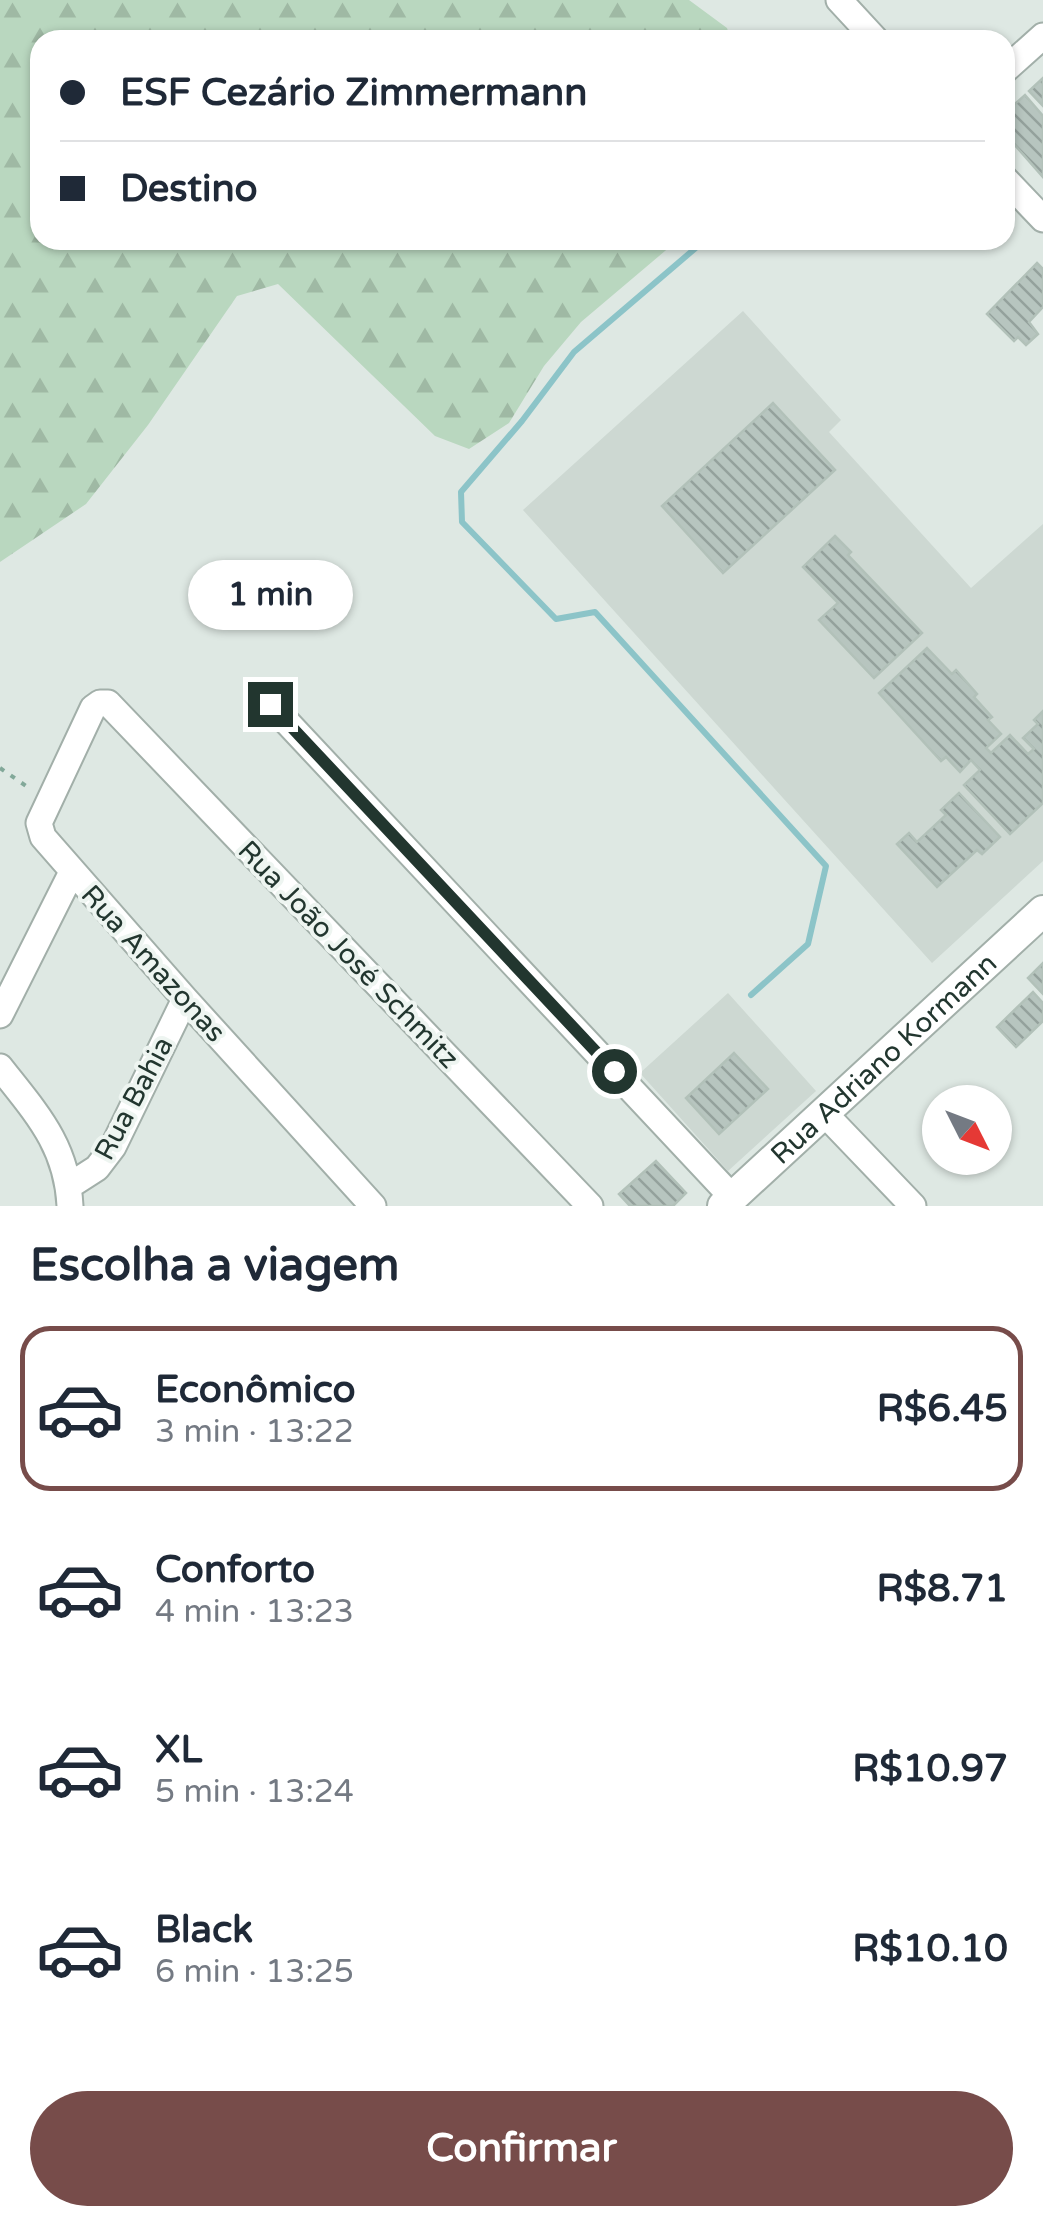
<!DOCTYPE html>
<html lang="pt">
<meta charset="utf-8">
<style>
body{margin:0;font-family:"Varela Round",sans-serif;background:#f2f2f3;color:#1f2937;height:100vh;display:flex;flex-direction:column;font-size:38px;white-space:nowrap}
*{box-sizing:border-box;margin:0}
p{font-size:32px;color:#747a83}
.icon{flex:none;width:55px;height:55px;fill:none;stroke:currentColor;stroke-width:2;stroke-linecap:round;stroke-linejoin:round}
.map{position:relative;height:1206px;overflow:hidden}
.side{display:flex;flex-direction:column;background:#fff;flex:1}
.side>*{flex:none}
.top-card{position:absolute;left:30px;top:30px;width:985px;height:220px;border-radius:30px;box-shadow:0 2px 8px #0004;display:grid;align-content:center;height:220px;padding:0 30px;background:#fff}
.needle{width:65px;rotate:132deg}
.tools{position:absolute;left:922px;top:1085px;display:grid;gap:20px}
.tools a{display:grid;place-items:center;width:90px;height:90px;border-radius:50%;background:#fff;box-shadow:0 2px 8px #0004;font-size:50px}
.end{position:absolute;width:45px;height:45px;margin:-22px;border:12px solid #22362f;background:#fff;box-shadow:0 0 0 5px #fff}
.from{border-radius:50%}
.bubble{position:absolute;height:70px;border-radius:35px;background:#fff;box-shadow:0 2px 8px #0004;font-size:32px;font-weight:800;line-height:70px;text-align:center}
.top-card b{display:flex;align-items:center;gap:35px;height:95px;font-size:38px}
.top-card b+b{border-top:2px solid #e0e1e3}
.top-card i{width:25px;height:25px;background:#1f2937}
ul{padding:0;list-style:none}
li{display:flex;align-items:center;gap:30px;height:165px;margin:0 20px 15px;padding:0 10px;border:5px solid transparent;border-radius:30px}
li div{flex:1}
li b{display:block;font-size:38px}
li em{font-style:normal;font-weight:800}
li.active{border-color:#774c4a}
li>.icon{width:90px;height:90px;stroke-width:1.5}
h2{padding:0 30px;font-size:45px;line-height:120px}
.cta{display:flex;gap:20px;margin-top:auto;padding:20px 30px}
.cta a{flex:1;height:115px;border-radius:60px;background:#774c4a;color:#fff;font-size:40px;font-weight:800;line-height:115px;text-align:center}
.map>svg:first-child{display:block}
.built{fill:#cdd8d2}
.forest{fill:url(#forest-firs)}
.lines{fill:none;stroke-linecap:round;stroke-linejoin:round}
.stream{stroke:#8cc4c8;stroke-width:6}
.building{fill:url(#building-back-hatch);stroke:#b2c1b9;stroke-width:2.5}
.minor-casing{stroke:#a2afa9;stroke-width:29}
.tertiary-casing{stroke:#a2afa9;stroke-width:34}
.path{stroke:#82a899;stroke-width:4;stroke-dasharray:5 8;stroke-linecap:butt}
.minor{stroke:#fff;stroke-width:25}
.tertiary{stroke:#fff;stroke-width:30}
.route{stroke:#22362f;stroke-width:12}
.labels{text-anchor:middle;stroke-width:8;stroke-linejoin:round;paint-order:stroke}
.street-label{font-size:28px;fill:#22362f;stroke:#eef5f1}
</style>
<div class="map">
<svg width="1043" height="1206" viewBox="0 0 1043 1206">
<defs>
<pattern id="forest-firs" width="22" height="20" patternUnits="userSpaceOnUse" patternTransform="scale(2.5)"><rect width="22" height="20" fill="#b9d7bf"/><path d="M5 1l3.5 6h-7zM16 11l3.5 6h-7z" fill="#9fb9a4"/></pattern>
<pattern id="building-back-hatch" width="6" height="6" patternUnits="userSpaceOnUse" patternTransform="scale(2.5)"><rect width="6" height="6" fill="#b7c5bf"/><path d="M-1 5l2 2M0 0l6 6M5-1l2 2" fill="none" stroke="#94a19c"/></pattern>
</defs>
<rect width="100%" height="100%" fill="#dee8e3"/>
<!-- built -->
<path class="built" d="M743,311L841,420L829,432L971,588L1043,524V861L932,963L523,510Z
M728,993L816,1091L728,1171L640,1073Z"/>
<!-- forest -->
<path class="forest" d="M0,0H689L727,28L731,40H40V240H678L581,322L544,366L509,423L469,449L435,436L278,284L237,296L148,425L86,504L0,562Z"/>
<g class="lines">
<!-- stream -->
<path class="stream" d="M705,240L574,352L522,421L461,492L462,522L556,619L595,612L826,866L808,944L751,995"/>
</g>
<!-- building -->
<path class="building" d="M1043,78V106L1029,91Z
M1025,95L1043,116V177L1005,134V113Z
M1037,263L1043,269V307L1029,322L1038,334L1026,345L1018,337L1014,341L987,314Z
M773,403L835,470L723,573L662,506Z
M835,536L851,552L848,555L922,633L874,678L819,620L838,603L803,567Z
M927,648L952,674L956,670L977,694L974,697L992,717L988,720L1001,734L986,748L991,753L1010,735L1028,754L1034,749L1023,738L1038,724L1034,720L1043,711V803L1010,834L964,785L980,770L971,760L960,772L946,757L941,761L879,693Z
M959,793L1000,837L982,854L977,850L937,887L897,844L909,833L917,842L946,815L941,810Z
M1043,963V994L1028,978Z
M1033,992L1043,1003V1021L1016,1047L997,1027Z
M734,1053L768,1089L719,1134L686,1098Z
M656,1161L686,1193L673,1206H630L619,1194Z"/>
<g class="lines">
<!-- minor casing -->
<g class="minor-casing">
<path id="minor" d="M839,0L876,40
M1005,70L1043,36
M1005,179L1043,219
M270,704L732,1197
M0,1015L72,872
M0,1067C36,1113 67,1145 70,1206
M823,1112L913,1206
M69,1186L97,1168L113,1147L185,999
M373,1206L185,999L43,837L39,823L93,708L100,703H108L590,1206"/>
</g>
<!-- tertiary casing -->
<g class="tertiary-casing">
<g id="tertiary">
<path id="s1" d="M723,1206L1043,911"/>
</g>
</g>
<!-- path -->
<path class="path" d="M0,768L29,788"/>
<!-- minor -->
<use href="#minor" class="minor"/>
<!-- tertiary -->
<use href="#tertiary" class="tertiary"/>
</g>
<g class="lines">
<!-- route -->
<path class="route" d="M270,704L614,1071"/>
</g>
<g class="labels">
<!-- street labels -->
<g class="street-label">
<text transform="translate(349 954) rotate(46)" y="10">Rua João José Schmitz</text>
<text transform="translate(154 963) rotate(48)" y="10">Rua Amazonas</text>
<text dy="10" stroke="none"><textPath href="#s1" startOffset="218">Rua Adriano Kormann</textPath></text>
<text transform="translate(133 1098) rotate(-62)" y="10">Rua Bahia</text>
</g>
</g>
</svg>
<div class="tools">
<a><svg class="needle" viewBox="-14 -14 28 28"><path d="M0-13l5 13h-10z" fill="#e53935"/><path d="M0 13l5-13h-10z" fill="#747a83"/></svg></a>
</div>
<i class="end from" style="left:614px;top:1071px"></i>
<i class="end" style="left:270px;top:704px"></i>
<div class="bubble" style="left:188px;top:560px;width:165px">1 min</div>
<div class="top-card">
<b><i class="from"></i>ESF Cezário Zimmermann</b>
<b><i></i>Destino</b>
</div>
</div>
<section class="side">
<h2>Escolha a viagem</h2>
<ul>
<li class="active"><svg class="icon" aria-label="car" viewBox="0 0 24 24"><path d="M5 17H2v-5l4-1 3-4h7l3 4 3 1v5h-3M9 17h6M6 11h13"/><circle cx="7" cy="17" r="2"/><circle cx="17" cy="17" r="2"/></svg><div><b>Econômico</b><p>3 min · 13:22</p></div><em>R$6.45</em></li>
<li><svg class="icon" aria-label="car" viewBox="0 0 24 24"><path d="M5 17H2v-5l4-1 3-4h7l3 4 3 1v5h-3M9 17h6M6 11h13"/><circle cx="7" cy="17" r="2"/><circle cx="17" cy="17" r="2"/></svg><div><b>Conforto</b><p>4 min · 13:23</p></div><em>R$8.71</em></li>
<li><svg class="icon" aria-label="car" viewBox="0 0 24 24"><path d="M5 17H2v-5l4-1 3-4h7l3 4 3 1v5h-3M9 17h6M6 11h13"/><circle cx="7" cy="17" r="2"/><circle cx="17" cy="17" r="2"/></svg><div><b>XL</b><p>5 min · 13:24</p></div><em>R$10.97</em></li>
<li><svg class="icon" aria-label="car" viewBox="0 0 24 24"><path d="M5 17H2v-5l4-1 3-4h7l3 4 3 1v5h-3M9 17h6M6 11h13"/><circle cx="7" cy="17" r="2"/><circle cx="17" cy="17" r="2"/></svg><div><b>Black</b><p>6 min · 13:25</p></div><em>R$10.10</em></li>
</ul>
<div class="cta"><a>Confirmar</a></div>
</section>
